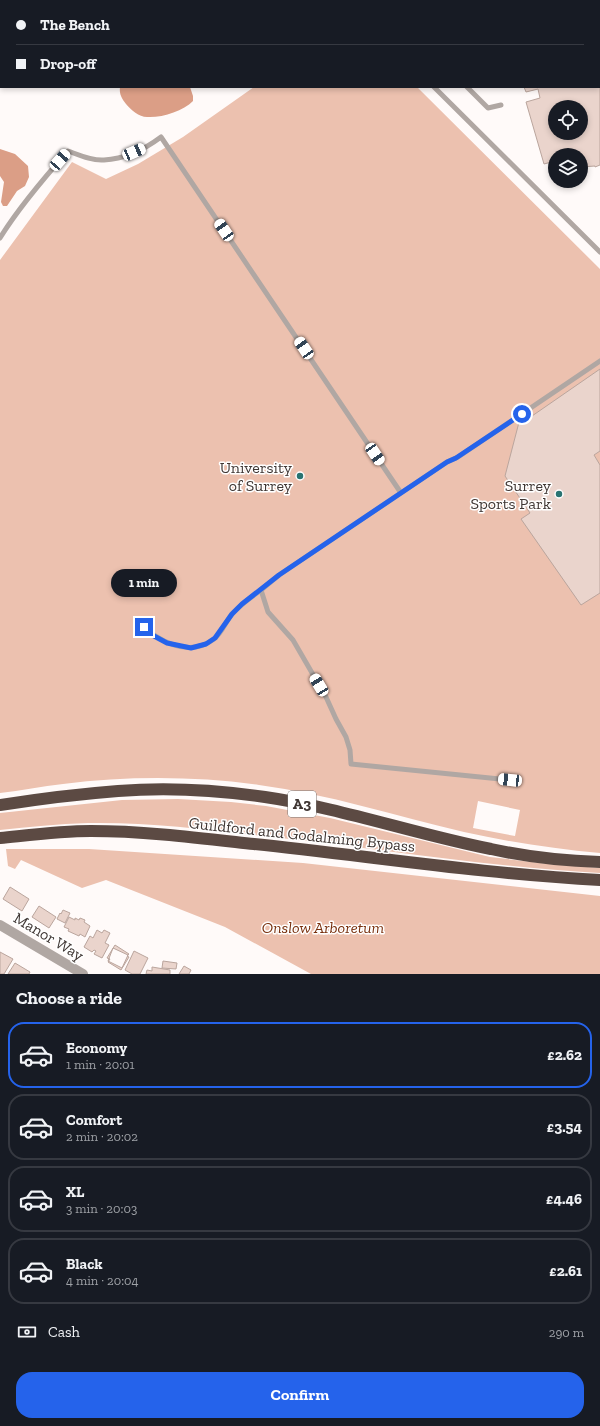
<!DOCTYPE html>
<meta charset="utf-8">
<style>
body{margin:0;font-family:"Zilla Slab",serif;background:#242831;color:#f1f3f6;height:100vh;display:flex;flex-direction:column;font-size:15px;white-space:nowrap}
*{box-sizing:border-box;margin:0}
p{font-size:13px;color:#9ea1a6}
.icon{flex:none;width:22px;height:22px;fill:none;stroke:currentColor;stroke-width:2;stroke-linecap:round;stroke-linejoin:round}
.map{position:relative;height:974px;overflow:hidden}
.sheet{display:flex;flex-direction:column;background:#171b24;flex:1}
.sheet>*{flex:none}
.top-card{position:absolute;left:0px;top:0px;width:600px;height:88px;box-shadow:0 2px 6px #0003;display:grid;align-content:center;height:88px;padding:0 16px;background:#171b24}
.controls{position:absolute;left:548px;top:100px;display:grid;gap:8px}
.controls a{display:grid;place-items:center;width:40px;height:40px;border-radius:50%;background:#171b24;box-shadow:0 2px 6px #0003;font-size:20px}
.end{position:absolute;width:18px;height:18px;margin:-9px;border:5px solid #2563eb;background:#fff;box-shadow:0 0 0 2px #fff}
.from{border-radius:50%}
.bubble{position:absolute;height:28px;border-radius:14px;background:#171b24;box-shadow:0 2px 6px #0003;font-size:13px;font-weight:800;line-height:28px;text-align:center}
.car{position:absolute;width:12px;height:24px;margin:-12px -6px;border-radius:5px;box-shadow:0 0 3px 1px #0007;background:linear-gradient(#fff 24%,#345 0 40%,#fff 0 76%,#345 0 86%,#fff 0)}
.top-card b{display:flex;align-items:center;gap:14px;height:38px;font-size:15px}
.top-card b+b{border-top:1px solid #363941}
.top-card i{width:10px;height:10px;background:#f1f3f6}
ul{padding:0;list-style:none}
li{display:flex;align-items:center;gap:12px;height:66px;margin:0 8px 6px;padding:0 8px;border:2px solid #363941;border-radius:16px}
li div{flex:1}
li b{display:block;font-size:15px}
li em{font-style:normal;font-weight:800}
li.active{border-color:#2563eb}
li>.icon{width:36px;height:36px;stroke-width:1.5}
h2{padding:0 16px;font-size:18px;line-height:48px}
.pay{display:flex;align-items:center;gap:10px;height:44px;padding:0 16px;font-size:15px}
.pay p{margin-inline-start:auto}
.button{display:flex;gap:8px;margin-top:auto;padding:8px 16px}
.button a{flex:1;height:46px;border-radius:16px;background:#2563eb;color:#fff;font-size:16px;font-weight:800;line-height:46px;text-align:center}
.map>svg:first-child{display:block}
.green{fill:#ecc1af;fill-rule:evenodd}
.water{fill:#db9e86}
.building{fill:#ead4cc;stroke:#baa59d;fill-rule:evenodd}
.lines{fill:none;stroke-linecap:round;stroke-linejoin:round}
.lane{stroke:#b0a7a3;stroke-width:5}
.street{stroke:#b0a7a3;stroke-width:10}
.highway{stroke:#5c4a43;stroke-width:12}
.route{stroke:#2563eb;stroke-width:5}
.poi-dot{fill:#297371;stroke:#fff;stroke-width:1.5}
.labels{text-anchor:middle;stroke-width:3;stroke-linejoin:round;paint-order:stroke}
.shield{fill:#fff;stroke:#797270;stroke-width:1}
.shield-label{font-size:15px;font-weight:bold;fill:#3f3633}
.poi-label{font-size:16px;fill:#3f3633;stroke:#fff;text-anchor:end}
.street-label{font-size:16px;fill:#3f3633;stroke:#fff}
.park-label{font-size:16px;font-style:italic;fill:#782f0c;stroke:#fff}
</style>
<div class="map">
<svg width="600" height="974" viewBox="0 0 600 974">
<rect width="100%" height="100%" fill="#fffaf9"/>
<!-- green -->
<path class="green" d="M254,87H417L600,269V853C554,849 509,842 464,832C396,816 328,794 259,785C194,776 128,776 63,784C42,786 21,791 0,793V260L72,162L106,179L138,164L183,137ZM478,801L520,810L515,836L473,828Z
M178,799L231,802L266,806L330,818L490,857L549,864L600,868V873C487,867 375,848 263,836C205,829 146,822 88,823C58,824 29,827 0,830V813L122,800Z
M6,849H89L303,863L600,896V974H311L225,927L106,880L82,888L21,860L15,869L8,866Z"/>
<!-- water -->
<path class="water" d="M120,87H190L193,96V101C183,111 162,118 147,117C139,117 131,110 126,104C122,99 119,94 120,87Z
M0,149L15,154L28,166L29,177L25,186L17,191L7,206H3L1,202L4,182L0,176Z"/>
<!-- building -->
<path class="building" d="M34,0H115L116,1H34Z
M599,79H600V165L595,167V166L581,167V155H555V161L544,164L526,102L540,98L538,89L526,92L524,87H599ZM555,107H581V133H555Z
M600,369V451L594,455L600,465V593L581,605L521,519L530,513L505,476L524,403L532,416Z
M10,887L29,899L22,911L3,899Z
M39,906L56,917L49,928L32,917Z
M63,910L70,913L65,923L57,919L60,913L61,914Z
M69,917L75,920V918L79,920L80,918L85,920L84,922L90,926L85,937L80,934L79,936L68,931L69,929L64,927Z
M97,930L102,933L104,930L110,933L105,943L109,945L102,958L94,954L96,951L94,950L92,952L84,947L90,936L93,938Z
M115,945L129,954L127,956L129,957L121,970L108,962L110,959L107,958Z
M113,948L128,955L122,968L108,961Z
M134,951L148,958L140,974H132L125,970Z
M0,952L13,959L4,974H0Z
M163,961L177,963L176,969L162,968Z
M15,963L30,972L29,974H8Z
M184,966L191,970L189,974H179Z
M152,967L170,970V974H146L147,970L152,971Z"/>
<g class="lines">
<!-- lane -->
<path class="lane" d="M155,0L156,1
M210,0L211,1
M330,0H337
M343,0L346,1
M360,0V1
M249,1L253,0
M434,87L600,252
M467,87L488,108L501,105
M0,238C19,207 44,178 68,151C79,155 92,161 104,160C124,159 145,149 161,137L401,493
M137,621C157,640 187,659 214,639C222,633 226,621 232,614C241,604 251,597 261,590
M510,780L351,764L350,750L346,737L336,719L326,697L293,640L268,612L261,590L279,575L447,462L458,457L600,361"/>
<!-- street -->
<path class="street" d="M534,0L535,1
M599,40H600
M0,925L83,974"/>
<!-- highway -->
<path class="highway" d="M0,805C39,799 79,794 118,791C167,787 217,790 265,797C341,808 415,834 491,849C527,857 564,861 600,862
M0,838C30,835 60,831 91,831C145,831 200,838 254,844C369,856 484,874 600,880"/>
</g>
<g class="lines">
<!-- route -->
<path class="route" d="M144,627L154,636L167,643L191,648L206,644L215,638L232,614L242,604L279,575L447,462L456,458L522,414"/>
</g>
<!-- markers -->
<g class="poi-dot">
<circle cx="300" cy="476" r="4"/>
<circle cx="559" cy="494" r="4"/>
</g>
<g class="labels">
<!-- shield labels -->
<rect class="shield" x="288" y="791" width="28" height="26" rx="3"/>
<g class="shield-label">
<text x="302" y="809">A3</text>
</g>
<!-- poi labels -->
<g class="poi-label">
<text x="292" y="473">University<tspan x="292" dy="18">of Surrey</tspan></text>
<text x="551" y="491">Surrey<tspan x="551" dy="18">Sports Park</tspan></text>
</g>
<!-- street labels -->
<g class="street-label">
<text transform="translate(302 834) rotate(6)" y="6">Guildford and Godalming Bypass</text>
<text transform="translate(49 936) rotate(31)" y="6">Manor Way</text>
</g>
<!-- park labels -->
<g class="park-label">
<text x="323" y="933">Onslow Arboretum</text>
</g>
</g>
</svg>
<div class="controls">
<a><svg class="icon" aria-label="locate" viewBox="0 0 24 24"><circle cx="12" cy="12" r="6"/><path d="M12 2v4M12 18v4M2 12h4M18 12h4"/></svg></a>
<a><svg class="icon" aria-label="layers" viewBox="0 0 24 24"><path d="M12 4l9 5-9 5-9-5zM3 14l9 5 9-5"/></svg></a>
</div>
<i class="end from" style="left:522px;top:414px"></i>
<i class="end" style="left:144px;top:627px"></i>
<div class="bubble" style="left:111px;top:569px;width:66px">1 min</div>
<i class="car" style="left:134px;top:152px;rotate:67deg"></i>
<i class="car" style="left:60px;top:160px;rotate:41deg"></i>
<i class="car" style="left:224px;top:230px;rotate:326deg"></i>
<i class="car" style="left:304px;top:348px;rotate:326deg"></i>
<i class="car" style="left:375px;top:454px;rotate:146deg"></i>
<i class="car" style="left:319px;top:685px;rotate:329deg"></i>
<i class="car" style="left:510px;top:780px;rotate:276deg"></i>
<div class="top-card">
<b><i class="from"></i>The Bench</b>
<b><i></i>Drop-off</b>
</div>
</div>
<section class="sheet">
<h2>Choose a ride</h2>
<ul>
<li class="active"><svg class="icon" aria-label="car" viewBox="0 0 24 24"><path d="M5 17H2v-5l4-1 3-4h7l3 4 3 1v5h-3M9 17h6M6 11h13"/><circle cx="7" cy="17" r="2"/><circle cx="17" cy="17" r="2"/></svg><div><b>Economy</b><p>1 min · 20:01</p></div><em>£2.62</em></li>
<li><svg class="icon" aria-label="car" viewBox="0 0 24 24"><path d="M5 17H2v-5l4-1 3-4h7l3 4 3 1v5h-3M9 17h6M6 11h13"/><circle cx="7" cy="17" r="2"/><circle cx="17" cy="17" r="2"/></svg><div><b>Comfort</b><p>2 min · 20:02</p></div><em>£3.54</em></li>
<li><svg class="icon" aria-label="car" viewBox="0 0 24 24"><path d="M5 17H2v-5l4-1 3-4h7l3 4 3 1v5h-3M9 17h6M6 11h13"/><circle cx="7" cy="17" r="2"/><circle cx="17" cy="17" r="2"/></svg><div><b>XL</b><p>3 min · 20:03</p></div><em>£4.46</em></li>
<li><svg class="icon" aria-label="car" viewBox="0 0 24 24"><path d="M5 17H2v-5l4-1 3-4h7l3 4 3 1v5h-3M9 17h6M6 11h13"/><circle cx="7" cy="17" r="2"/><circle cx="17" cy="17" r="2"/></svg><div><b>Black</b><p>4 min · 20:04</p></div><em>£2.61</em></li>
</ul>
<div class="pay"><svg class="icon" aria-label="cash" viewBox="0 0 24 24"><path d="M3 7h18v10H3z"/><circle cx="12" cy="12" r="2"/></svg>Cash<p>290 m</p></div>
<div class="button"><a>Confirm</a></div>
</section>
